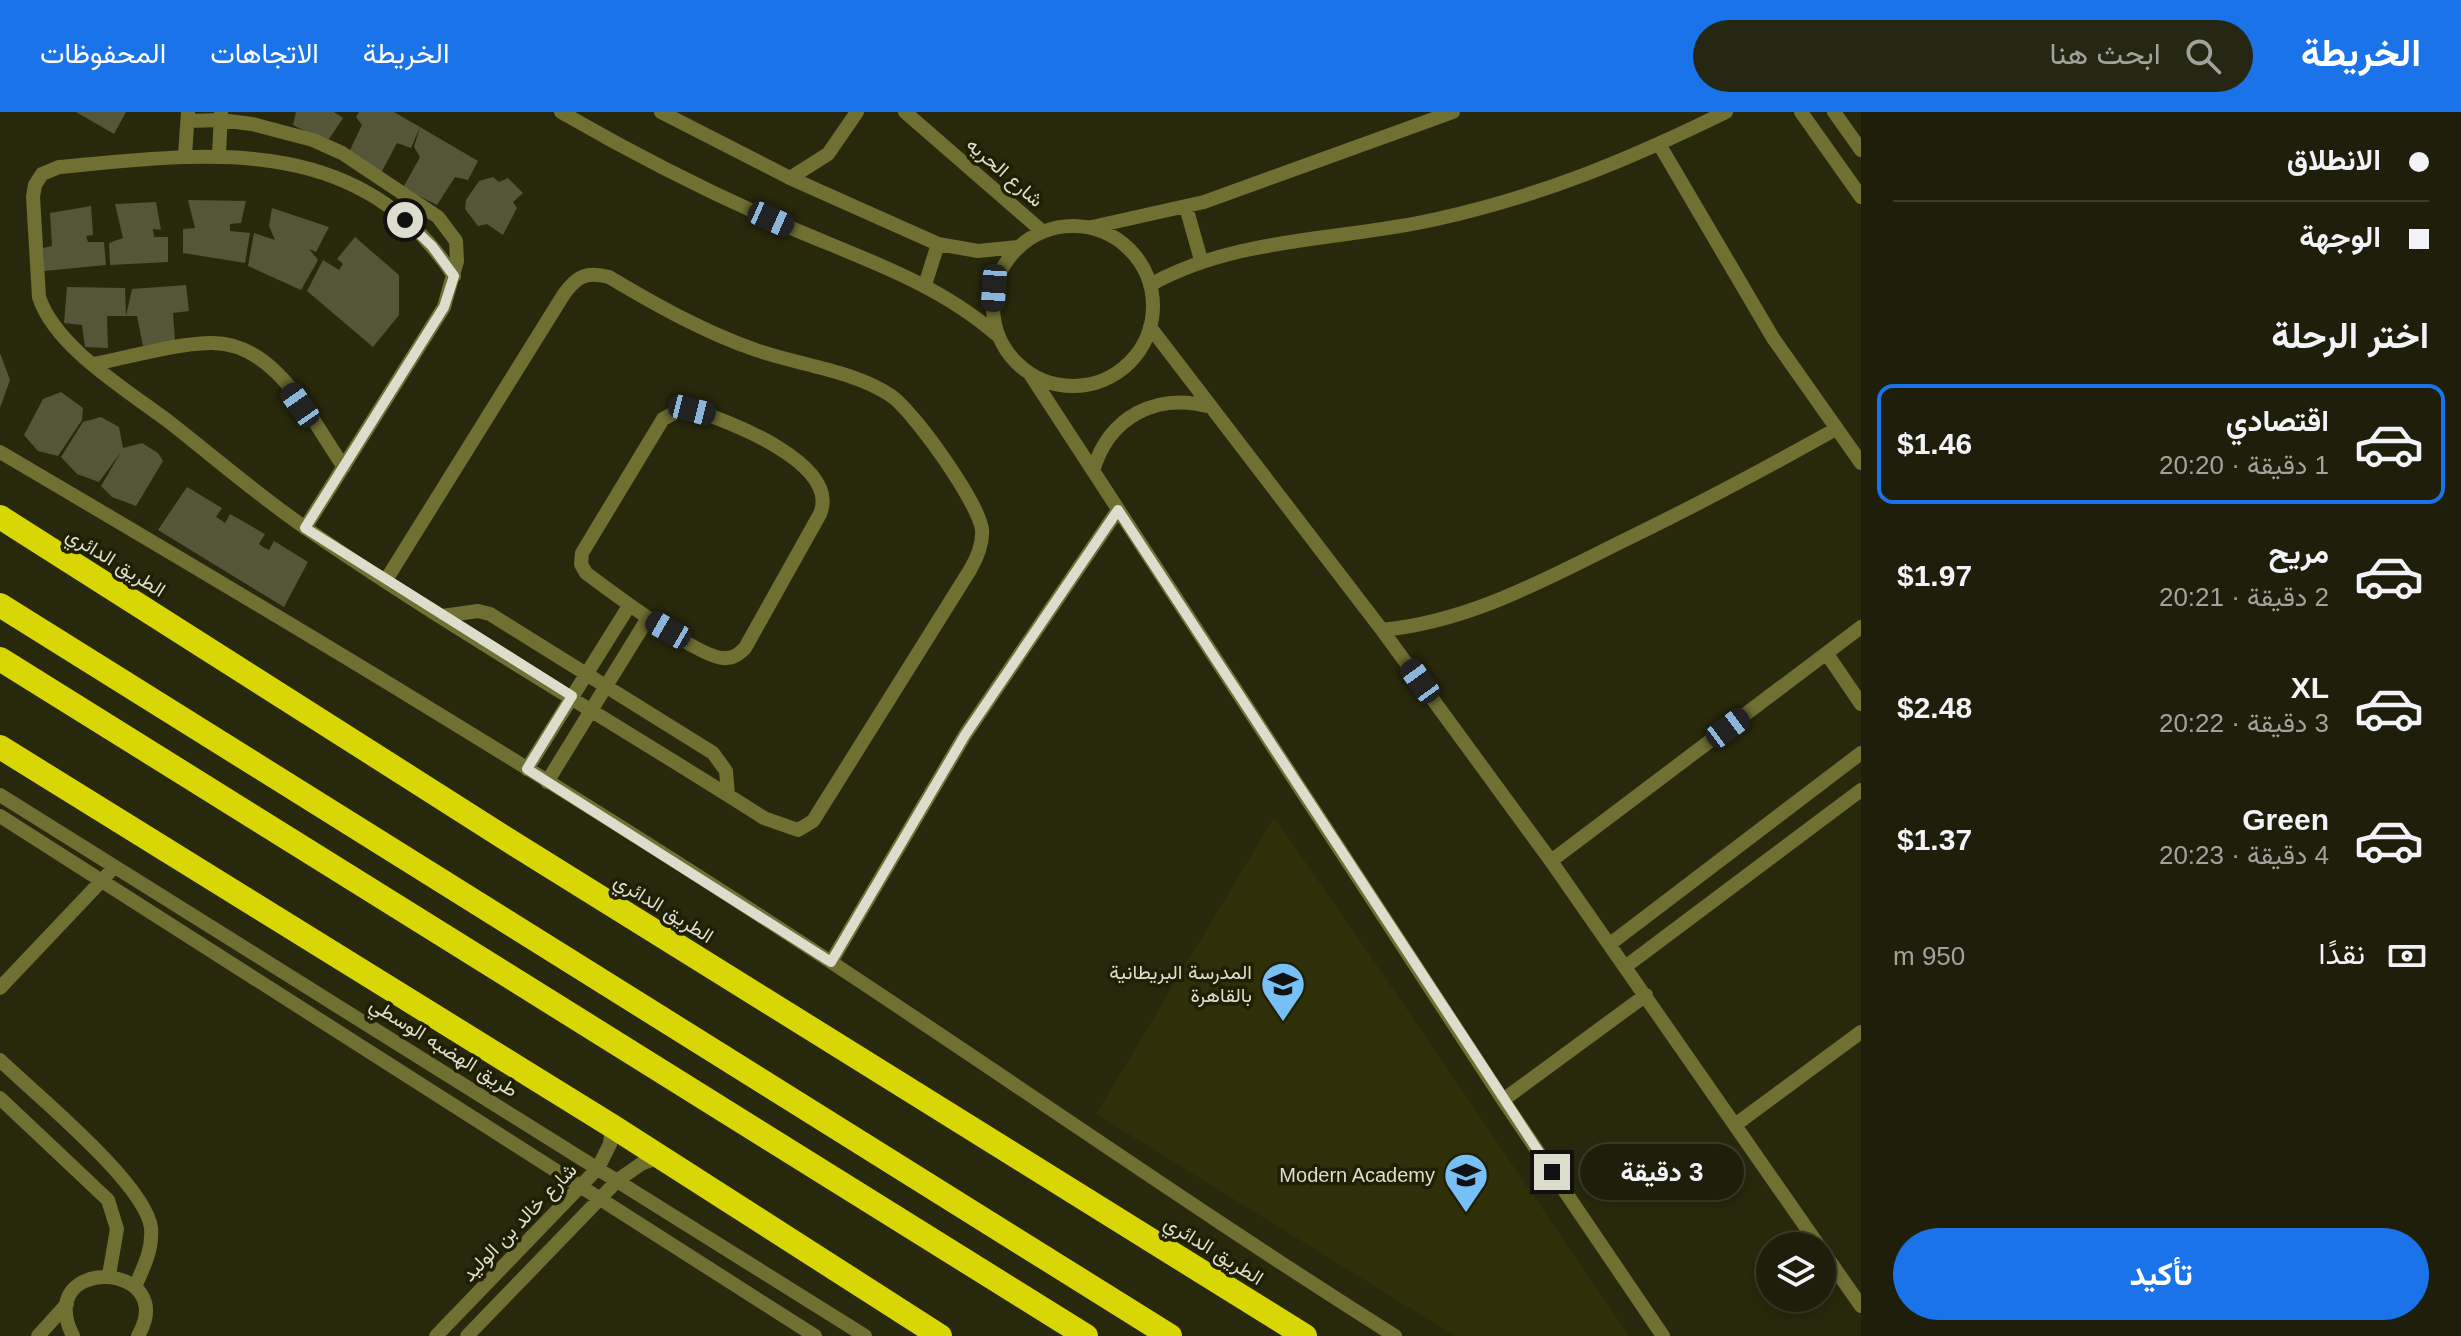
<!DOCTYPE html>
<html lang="ar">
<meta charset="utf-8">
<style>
body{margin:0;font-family:Helvetica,Vazirmatn,sans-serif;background:#262713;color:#f1f3f6;direction:rtl;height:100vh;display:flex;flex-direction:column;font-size:30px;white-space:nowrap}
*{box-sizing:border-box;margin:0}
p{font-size:26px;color:#a1a29c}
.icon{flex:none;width:44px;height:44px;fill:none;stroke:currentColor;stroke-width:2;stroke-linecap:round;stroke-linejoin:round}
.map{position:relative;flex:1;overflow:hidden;direction:ltr}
.details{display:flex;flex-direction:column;background:#1e1e0a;width:600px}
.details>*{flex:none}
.top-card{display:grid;align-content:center;height:176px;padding:0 32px;background:#1e1e0a}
.fabs{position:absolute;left:1756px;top:1120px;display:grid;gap:16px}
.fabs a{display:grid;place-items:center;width:80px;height:80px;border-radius:50%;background:#1e1e0a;box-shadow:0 4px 12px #0003,0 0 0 2px #3c3c2b;font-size:40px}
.end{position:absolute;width:36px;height:36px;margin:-18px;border:10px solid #dcddcd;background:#111;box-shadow:0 0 0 4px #111}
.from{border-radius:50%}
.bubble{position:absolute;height:56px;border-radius:28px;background:#1e1e0a;box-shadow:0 4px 12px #0003,0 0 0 2px #3c3c2b;font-size:26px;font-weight:700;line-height:56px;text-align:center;direction:rtl}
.car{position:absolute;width:24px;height:48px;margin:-24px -12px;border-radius:10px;box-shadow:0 0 6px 2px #0007;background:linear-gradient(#222 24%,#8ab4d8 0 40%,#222 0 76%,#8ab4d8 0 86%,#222 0)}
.top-card b{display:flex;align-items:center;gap:28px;height:76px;font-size:30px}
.top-card b+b{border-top:2px solid #3c3c2b}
.top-card i{width:20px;height:20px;background:#f1f3f6}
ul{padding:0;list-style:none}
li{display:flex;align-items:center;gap:24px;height:120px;margin:0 16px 12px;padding:0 16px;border:4px solid transparent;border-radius:16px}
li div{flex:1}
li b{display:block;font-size:30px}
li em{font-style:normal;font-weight:700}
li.current{border-color:#1a73e8}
li>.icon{width:72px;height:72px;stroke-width:1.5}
h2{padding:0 32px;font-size:36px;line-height:96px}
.pay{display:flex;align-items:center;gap:20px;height:88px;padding:0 32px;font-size:30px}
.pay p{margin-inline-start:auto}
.cta{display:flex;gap:16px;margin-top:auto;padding:16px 32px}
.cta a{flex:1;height:92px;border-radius:48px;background:#1a73e8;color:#fff;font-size:32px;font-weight:700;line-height:92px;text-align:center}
header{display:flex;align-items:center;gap:48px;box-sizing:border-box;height:112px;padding:0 40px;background:#1a73e8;color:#fff}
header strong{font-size:38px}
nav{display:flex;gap:44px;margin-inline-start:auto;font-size:28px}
.search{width:560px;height:72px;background:#262713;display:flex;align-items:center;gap:20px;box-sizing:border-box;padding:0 28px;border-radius:44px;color:#a1a29c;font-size:30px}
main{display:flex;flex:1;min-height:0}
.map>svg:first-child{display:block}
.built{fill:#2f2f0a}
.building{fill:#555639}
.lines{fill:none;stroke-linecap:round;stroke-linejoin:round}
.street{stroke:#707033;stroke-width:14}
.highway{stroke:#d8d604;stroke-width:24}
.route{stroke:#dcddcd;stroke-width:10}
.labels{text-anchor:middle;stroke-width:7;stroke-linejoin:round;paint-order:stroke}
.street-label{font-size:20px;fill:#dcddcd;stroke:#1f1f04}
.poi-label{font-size:20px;fill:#dcddcd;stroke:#1f1f04;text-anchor:end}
</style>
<header>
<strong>الخريطة</strong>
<div class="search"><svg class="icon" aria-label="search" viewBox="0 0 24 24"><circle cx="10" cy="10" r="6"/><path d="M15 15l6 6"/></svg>ابحث هنا</div>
<nav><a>الخريطة</a><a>الاتجاهات</a><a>المحفوظات</a></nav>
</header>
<main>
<section class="details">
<div class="top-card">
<b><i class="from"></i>الانطلاق</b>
<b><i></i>الوجهة</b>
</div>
<h2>اختر الرحلة</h2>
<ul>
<li class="current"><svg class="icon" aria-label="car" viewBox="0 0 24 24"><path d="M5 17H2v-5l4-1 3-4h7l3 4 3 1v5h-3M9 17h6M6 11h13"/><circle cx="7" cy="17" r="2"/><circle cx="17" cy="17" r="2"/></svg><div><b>اقتصادي</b><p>1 دقيقة · 20:20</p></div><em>$1.46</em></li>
<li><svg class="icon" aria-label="car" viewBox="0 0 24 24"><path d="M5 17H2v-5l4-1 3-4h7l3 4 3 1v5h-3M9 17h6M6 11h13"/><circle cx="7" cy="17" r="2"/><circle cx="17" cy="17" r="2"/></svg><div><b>مريح</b><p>2 دقيقة · 20:21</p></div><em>$1.97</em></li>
<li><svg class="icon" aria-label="car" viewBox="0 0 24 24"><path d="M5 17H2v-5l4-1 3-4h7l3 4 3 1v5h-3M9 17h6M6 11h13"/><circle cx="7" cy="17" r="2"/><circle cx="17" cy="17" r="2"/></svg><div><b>XL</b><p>3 دقيقة · 20:22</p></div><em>$2.48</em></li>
<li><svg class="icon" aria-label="car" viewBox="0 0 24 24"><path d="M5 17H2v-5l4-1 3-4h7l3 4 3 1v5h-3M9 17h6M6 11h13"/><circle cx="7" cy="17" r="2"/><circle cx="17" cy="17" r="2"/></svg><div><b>Green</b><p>4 دقيقة · 20:23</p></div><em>$1.37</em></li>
</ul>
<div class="pay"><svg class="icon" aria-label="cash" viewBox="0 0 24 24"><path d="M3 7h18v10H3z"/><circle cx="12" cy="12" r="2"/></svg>نقدًا<p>950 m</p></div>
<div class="cta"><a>تأكيد</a></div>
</section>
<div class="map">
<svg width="1861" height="1224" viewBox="0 0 1861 1224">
<rect width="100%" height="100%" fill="#28280d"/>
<!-- built -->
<path class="built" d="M1274,705L1370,843L1629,1224H1455L1096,1002Z"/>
<!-- building -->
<path class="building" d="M76,0H126L114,22Z
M296,0H334L343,6L327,30L293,13Z
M359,0H394L420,15L411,36L397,31L381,61L348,42L362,13L356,5Z
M420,15L478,49L468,68L455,65L437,93L403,76L420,45L414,35Z
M493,65L499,70L508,66L523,81L513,90L517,96L503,123L487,112L478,114L465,97L466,88L479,69Z
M188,88L246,89L241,111L230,112V119L250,121L245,151L183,141V117L195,116Z
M156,90L161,118L153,117L154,125H168V150L110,153L109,131L123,126L115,92Z
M91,94L93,123L86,124L88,130H104L106,153L44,159L43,136L52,134L50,101Z
M272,96L329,115L316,140L309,137L318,148L301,178L248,154L254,121L275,128L269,114Z
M355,125L399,163V203L373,235L307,179L323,148L339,158L343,152L337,147Z
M186,173L189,199L173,201L175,230L143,234L137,204H126L132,177Z
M67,175L125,176L126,204H107L108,236L85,235L82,213L64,211Z
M0,241L10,268L0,296Z
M61,280L83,296L82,308L58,344L38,339L24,323L43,287Z
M101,305L119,315L123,336L142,331L158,341L163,349L136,394L112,385L101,374L121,340L99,370L77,362L61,345L83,310Z
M187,375L222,396L216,405L221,408L225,411L230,402L265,422L259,432L263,435L269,438L274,429L308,450L284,495L158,418Z"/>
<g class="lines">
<!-- street -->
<path class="street" d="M561,0C630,40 702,77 775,109C851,143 933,167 997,223
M661,0L790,66L938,132L978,139L1018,135
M905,0L1043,120
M1801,0L1861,85
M1834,0L1861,38
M188,9L220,8L252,12L313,28L342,41L438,105L456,129L457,149L444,195L305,416
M1659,32L1773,226L1861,351
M185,43L188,0
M219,43L221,0
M790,66L828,42L857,0
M1186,95L1201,148
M993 194a80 80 0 1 1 160 0a80 80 0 1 1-160 0Z
M1092,115L1204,90L1453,0
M925,173L938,132
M1150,173C1237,124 1341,129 1437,107C1544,83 1628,48 1726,0
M1150,215L1382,518L1551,749L1819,1134
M94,252C131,245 172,232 210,231C276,229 311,308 344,355
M1030,262L1503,988L1663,1224
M692,298C728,308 841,352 820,402L745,536C739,542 733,547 723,546C698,545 610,479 586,461L581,452L582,441L663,307L676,300Z
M0,340C279,504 557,670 828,848C1018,973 1203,1103 1395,1224
M1093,359C1109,304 1157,280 1211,295
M386,468L564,182C577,164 587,159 609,165C656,193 704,220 756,238C799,253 852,258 890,283C913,298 979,391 982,418C983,433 977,446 970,458L813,709L798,718L764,706C612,609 455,519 307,417C259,384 214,345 168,309C127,278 55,235 39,185L33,85L35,73L42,62L59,55C209,41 358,19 454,164
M442,504L478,499L490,502L713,641L726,659L728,683
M1382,518C1474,509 1551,464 1631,425C1701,391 1768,355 1836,317
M1827,542L1861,592
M527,657L629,494
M547,670L648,506
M0,683L865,1224
M0,704L815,1224
M1551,749L1861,515
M1610,832L1861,641
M831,850L965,623L1118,398
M1625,855L1861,678
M0,876L108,762
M0,948C35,982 146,1072 151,1116C153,1138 143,1156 135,1175
M0,986L108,1088L117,1117L109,1163
M1503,988L1646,883
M1735,1013L1861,920
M1822,1138L1861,1194
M38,1224L67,1192
M73,1224C32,1142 181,1149 138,1224
M436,1224L598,1056L610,1032L612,1014
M467,1224L618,1068L641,1052L659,1045"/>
<!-- highway -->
<path class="highway" d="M0,405L516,733L1305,1224
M0,493L1170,1224
M0,547L1086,1224
M0,635L612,1014L940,1224"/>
</g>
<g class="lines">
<!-- route -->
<path class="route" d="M405,108L432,134L454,164L444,195L305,416L572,584L527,657L831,850L965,623L1118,398L1552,1060"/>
</g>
<!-- icons -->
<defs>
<g id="school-pin" transform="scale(2.3)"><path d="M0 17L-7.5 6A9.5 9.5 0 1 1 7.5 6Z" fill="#77c0f7" stroke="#1f1f04"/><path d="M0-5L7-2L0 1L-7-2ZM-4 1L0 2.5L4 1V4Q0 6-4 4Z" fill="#111"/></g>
<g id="university-pin" transform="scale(2.3)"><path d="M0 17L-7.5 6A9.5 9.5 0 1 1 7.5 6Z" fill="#77c0f7" stroke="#1f1f04"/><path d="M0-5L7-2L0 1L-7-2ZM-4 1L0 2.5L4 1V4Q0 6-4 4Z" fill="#111"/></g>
</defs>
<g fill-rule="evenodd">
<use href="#school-pin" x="1283" y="872"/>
<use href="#university-pin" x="1466" y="1063"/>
</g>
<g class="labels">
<!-- street labels -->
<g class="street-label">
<text transform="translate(1005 60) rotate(41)" y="7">شارع الحريه</text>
<text transform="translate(116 450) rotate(32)" y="7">الطريق الدائري</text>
<text transform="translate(664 796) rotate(32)" y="7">الطريق الدائري</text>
<text transform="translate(444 935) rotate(32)" y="7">طريق الهضبه الوسطي</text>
<text transform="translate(519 1110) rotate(-46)" y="7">شارع خالد بن الوليد</text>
<text transform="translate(1214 1138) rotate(32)" y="7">الطريق الدائري</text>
</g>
<!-- poi labels -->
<g class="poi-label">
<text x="1252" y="867">المدرسة البريطانية<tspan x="1252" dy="23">بالقاهرة</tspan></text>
<text x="1435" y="1070">Modern Academy</text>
</g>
</g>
</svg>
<div class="fabs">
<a><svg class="icon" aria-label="layers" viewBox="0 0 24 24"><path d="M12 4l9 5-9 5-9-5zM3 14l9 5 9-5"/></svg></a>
</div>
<i class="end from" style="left:405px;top:108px"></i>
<i class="end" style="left:1552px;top:1060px"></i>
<div class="bubble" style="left:1580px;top:1032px;width:164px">3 دقيقة</div>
<i class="car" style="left:771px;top:107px;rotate:114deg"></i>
<i class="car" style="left:994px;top:176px;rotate:184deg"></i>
<i class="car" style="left:300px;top:293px;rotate:325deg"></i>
<i class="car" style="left:692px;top:298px;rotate:104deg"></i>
<i class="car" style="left:668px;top:518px;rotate:300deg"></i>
<i class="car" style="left:1420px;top:569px;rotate:324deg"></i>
<i class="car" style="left:1728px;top:616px;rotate:53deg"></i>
</div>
</main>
